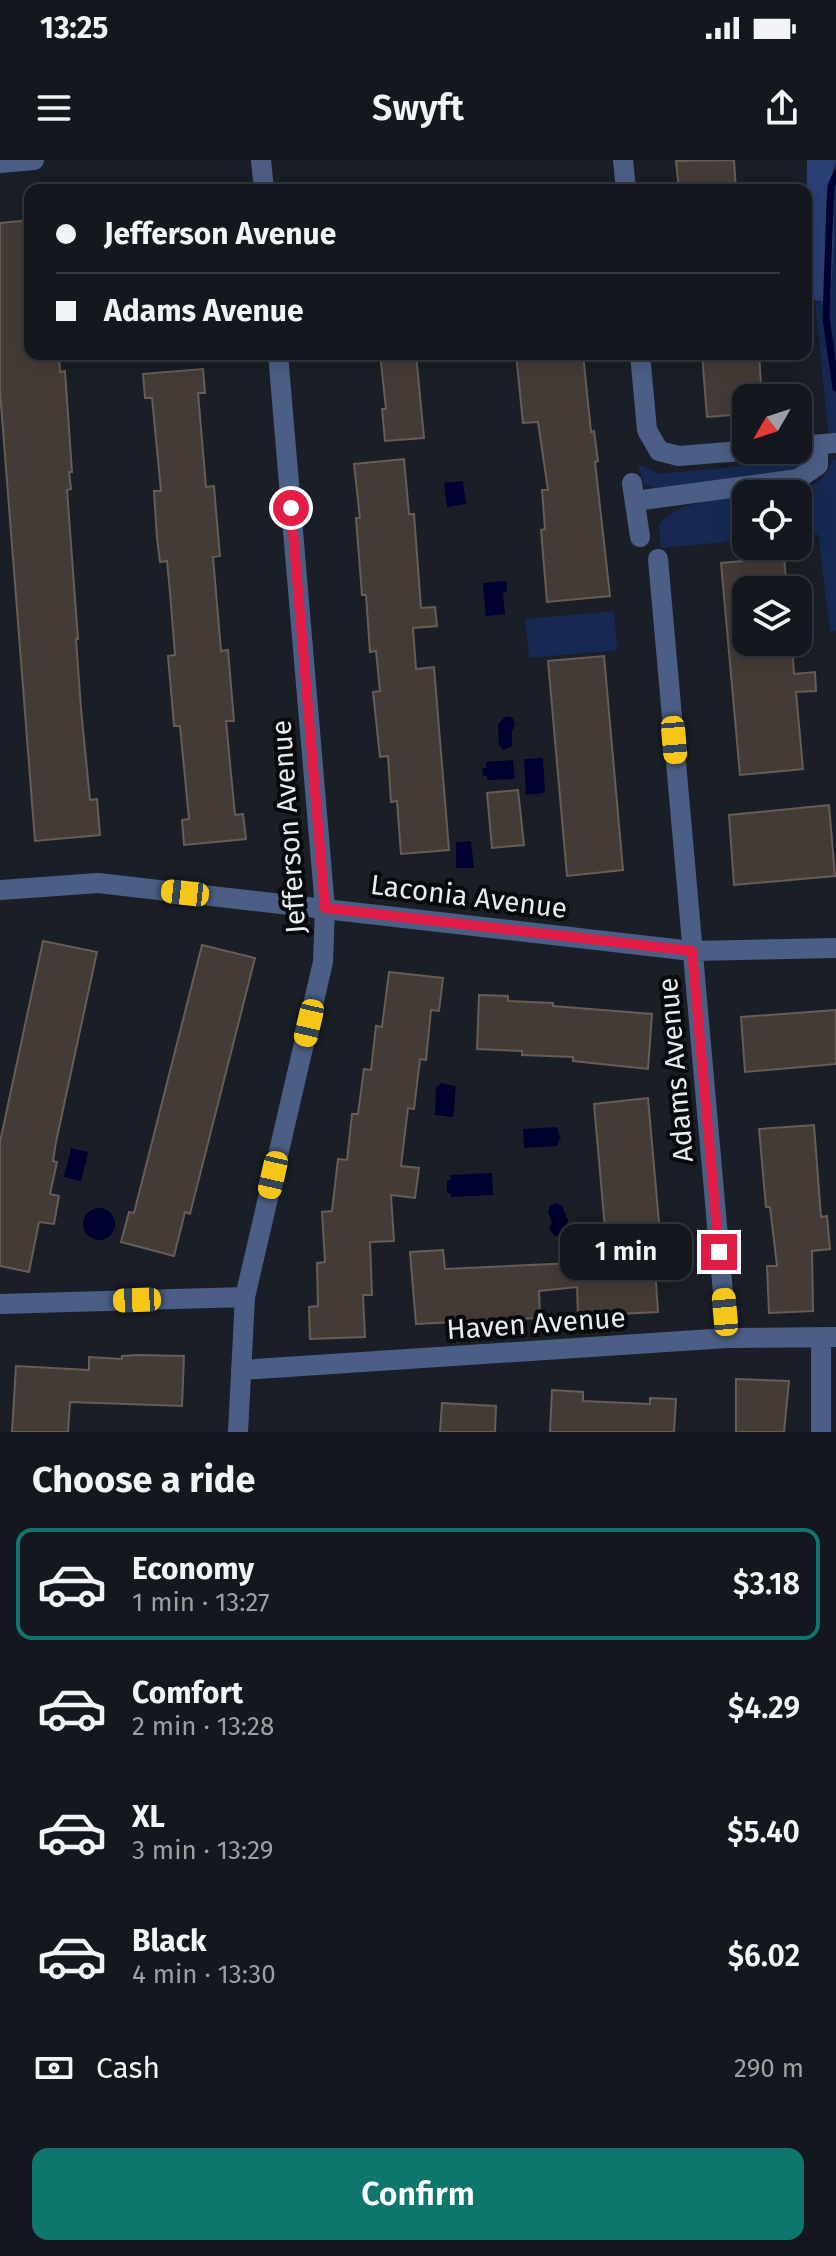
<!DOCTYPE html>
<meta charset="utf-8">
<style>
body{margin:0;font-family:"Fira Sans",sans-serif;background:#21242a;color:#f1f3f6;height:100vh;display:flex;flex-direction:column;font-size:30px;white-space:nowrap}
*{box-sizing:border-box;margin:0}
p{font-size:26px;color:#9d9fa4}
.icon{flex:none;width:44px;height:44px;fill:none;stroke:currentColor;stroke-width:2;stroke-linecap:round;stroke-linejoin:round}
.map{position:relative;height:1272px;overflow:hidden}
.drawer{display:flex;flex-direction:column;background:#14171d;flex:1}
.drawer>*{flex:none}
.hud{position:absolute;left:24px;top:24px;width:788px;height:176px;border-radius:16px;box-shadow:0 4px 20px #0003,0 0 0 2px #33363b;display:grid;align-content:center;height:176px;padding:0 32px;background:#14171d}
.needle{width:52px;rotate:231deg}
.tools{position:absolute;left:732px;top:224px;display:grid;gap:16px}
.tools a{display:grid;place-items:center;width:80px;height:80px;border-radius:16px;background:#14171d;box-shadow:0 4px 20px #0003,0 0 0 2px #33363b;font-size:40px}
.end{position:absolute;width:36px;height:36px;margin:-18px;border:10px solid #e11d48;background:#fff;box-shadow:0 0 0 4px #fff}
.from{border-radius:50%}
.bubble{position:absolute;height:56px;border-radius:16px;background:#14171d;box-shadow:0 4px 20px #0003,0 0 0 2px #33363b;font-size:26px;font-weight:600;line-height:56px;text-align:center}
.car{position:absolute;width:24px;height:48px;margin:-24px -12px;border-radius:10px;box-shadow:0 0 6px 2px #0007;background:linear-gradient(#f5c518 24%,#345 0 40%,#f5c518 0 76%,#345 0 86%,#f5c518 0)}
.hud b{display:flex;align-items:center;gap:28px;height:76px;font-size:30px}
.hud b+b{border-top:2px solid #33363b}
.hud i{width:20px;height:20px;background:#f1f3f6}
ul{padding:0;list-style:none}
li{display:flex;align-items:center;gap:24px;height:112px;margin:0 16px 12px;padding:0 16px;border:4px solid transparent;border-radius:16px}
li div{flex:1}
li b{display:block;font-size:30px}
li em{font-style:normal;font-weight:600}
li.active{border-color:#0f766e}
li>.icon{width:72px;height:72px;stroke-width:1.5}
h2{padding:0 32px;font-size:36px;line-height:96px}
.pay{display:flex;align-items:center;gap:20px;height:88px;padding:0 32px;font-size:30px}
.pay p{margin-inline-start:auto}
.button{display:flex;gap:16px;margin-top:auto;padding:16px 32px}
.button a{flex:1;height:92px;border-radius:16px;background:#0f766e;color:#fff;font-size:32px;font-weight:600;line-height:92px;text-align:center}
.status{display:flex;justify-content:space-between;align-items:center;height:56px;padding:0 40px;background:#14171d;direction:ltr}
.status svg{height:22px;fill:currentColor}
header{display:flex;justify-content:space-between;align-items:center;height:104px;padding:0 32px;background:#14171d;font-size:36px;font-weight:600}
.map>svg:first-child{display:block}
.green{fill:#152952}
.forest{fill:#284073}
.water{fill:#00012e}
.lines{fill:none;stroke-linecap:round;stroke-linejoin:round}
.stream{stroke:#00012e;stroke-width:7}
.building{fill:#453b36;stroke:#675c56;stroke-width:2}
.minor{stroke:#4b5f86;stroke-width:20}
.route{stroke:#e11d48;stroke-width:10}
.labels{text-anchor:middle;stroke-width:8;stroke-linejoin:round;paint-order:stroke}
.street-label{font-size:28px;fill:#e8ebf1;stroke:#07090c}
</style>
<div class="status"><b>13:25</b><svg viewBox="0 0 49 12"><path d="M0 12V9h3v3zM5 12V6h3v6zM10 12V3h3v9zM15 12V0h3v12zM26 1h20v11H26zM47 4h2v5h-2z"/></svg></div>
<header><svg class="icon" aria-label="menu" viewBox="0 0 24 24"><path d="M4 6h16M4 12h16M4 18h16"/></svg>Swyft<svg class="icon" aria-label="share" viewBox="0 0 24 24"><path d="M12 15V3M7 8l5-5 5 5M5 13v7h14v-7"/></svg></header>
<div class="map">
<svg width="836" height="1272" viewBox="0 0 836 1272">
<rect width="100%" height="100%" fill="#1a1f27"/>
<!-- green -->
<path class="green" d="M807,0H836V279L829,280L815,140L806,139Z
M836,299V471L830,472L818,374L798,375V334H761C789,330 824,333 832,300Z
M805,300L795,309L784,313L659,329L644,324L638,304L659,314Z
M746,336V380L661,388L659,365C678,340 717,340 746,336Z
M614,451L617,490L529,498L525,459Z"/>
<!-- forest -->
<path class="forest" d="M807,0H836L833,10L834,82L830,142L806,139Z"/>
<!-- water -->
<path class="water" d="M463,321L466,344L447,347L444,323Z
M506,421L507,432L503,433L505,454L486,456L483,423Z
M506,556L513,558L515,565L512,571V586L504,590L499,585L498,564Z
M543,598L545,633L526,635L524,599Z
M513,600L515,619L487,620V616H483L482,608H486V602Z
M471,681L474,708H456V682Z
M440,923L456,926L453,957L435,955L436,926H439Z
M557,967L561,980L558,981V986L524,988L523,969Z
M71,988L88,992L81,1021L64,1017Z
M492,1013L493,1035L451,1037V1033H447V1021L451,1020L450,1015Z
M556,1043L562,1046L568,1061L561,1075L555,1076L549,1069L552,1063L548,1052L550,1045Z
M83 1064a16 16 0 1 1 32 0a16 16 0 1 1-32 0Z"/>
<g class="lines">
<!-- stream -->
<path class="stream" d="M836,14L831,26L830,43L826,158L836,228"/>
</g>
<!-- building -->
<path class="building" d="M734,0L736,30H679L676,1Z
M30,60V197L59,195L60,212L65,211L72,312H69L71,329L67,330L78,479H76L81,549L90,640L97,639L100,675L35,681L0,231V63Z
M380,194H416L424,278L385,281L382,249H386Z
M516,194H583L591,272L594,271L598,301L595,302L610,436L547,442L541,370L545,369L542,330H548L538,262L523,263Z
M702,194H759L762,238H746V254L707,257Z
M203,209L205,233H198L206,327L214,326L216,351L220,396L213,397L221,491L228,490L234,561H226L232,624L235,655L243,654L246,679L184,685L182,660L189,659L180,566H174L172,542L168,496L175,495L170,432L167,401L160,402L157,378L154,331H161L152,238H145L143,214Z
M404,299L409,354H414L421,448L435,447L437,466L413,468L416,509L434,507L449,690L401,694L397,641L391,642L388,596L380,597L373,532L380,531L376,491L370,492L366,435H362L356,358H360L354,304Z
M784,397L787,430H746V482H792L794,514L815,512L816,531L796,532L803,609L740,615L721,403Z
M604,496L623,710L567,716L548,501Z
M518,630L524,685L492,688L487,633Z
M829,645L835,716L734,725L729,655Z
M43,781L97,792L56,982L53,1001L57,1002L50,1034L59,1036L54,1064L39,1062L29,1112L0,1106V982Z
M202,785L255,798L190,1054L185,1052L174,1096L121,1082L129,1052L134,1053Z
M389,812L443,818L439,851L431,850L426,900L420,899L414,949L408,948L401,1006L419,1008L415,1038L391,1035L394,1081L370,1082L372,1135H363L365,1177L310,1179L309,1147L318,1146L317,1103L325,1102L322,1052L332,1051L338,999L347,1000L352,954H358L364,909L371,910L376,866L382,867Z
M479,835L508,836V841L553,843V846L652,854L648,909L573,901V897L522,895V891L477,889Z
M836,850V904L745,912L741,857Z
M648,938L659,1063H652L658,1152L578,1156L577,1127L539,1131L540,1158L416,1164L410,1092L443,1090L445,1109L573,1103L572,1093L607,1091L594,944Z
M814,965L821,1057L827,1056L830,1089L812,1091L813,1151L769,1153L767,1106H777L770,1047H766L759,969Z
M138,1195L184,1196L182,1246L70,1242L68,1272H12L16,1206L89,1210V1197L122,1199V1196Z
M736,1219L789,1221L784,1272H736Z
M552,1230L583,1232V1241L650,1244V1238L676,1239L674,1272H550Z
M442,1243L496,1246L495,1272H440Z"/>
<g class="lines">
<!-- minor -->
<path class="minor" d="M261,0L264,30
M623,0L626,30
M0,3L34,0
M640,194L647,270L659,291L679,296L753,290
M798,286L836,283
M632,323L640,377
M635,341L798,319L818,305V285
M658,399L727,1178
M0,730L98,723L692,791L836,788
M0,1144L245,1137
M241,1210L727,1178L836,1177
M238,1272L245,1137L323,802L325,748L278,194
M821,1272V1177"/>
</g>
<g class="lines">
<!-- route -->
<path class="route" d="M291,348L325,748L692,791L719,1092"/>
</g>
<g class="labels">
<!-- street labels -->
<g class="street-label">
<text transform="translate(288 667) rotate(-94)" y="10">Jefferson Avenue</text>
<text transform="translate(469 736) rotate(7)" y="10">Laconia Avenue</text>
<text transform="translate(675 910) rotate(-95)" y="10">Adams Avenue</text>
<text transform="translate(536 1163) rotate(-4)" y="10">Haven Avenue</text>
</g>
</g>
</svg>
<div class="tools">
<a><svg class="needle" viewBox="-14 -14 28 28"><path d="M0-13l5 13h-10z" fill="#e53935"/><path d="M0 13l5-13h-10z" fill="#9d9fa4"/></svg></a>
<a><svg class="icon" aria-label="locate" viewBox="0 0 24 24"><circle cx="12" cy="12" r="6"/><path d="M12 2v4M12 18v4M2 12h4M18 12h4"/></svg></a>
<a><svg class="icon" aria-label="layers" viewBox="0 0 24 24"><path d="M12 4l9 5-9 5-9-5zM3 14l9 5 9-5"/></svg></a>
</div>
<i class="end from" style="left:291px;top:348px"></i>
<i class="end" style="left:719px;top:1092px"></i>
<div class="bubble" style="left:560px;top:1064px;width:132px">1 min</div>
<i class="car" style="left:674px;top:580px;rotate:175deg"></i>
<i class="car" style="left:185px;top:733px;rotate:276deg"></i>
<i class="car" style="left:309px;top:863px;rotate:193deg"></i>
<i class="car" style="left:273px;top:1015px;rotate:193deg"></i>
<i class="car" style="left:137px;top:1140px;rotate:268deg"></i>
<i class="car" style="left:725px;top:1152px;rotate:355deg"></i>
<div class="hud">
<b><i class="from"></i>Jefferson Avenue</b>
<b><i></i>Adams Avenue</b>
</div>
</div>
<section class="drawer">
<h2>Choose a ride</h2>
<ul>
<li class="active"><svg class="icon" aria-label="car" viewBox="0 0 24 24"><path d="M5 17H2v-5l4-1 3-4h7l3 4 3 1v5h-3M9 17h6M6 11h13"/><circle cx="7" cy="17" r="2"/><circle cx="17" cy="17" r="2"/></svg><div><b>Economy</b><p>1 min · 13:27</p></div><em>$3.18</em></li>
<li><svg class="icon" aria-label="car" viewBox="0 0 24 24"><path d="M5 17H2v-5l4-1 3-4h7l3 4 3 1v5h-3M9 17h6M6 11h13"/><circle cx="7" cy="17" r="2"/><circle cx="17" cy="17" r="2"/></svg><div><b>Comfort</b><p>2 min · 13:28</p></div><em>$4.29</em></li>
<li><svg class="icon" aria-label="car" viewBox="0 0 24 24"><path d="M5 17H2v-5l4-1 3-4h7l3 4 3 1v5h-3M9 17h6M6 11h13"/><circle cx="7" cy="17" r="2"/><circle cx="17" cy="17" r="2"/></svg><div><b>XL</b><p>3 min · 13:29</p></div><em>$5.40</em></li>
<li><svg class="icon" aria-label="car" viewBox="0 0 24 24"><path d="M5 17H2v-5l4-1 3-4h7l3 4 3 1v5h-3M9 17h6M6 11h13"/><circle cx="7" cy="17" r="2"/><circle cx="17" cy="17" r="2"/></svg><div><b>Black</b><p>4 min · 13:30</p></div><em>$6.02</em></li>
</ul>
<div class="pay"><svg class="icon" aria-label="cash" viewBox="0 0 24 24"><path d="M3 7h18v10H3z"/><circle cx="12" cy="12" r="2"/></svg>Cash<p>290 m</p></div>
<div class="button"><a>Confirm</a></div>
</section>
